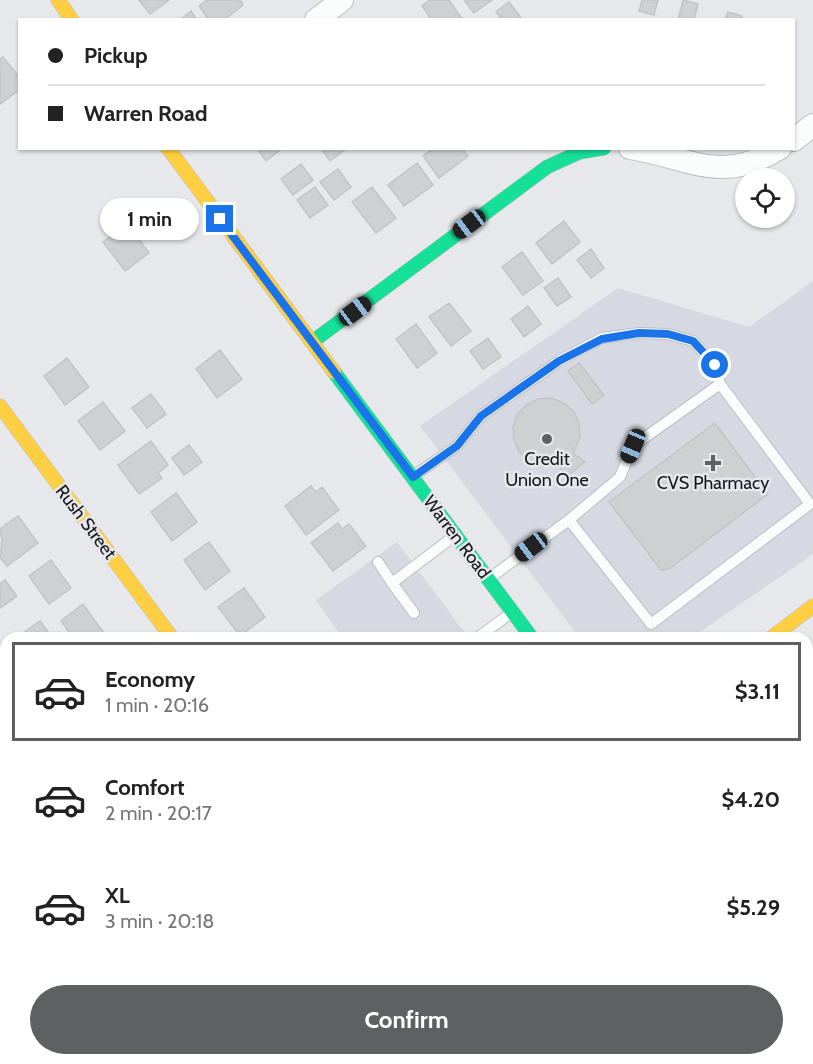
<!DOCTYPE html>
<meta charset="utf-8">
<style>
body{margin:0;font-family:Cabin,sans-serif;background:#f2f2f2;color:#222;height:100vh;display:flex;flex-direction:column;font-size:22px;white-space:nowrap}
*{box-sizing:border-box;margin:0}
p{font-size:20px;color:#767676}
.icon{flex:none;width:33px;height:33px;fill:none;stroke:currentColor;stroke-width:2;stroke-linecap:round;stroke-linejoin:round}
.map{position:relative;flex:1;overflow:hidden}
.side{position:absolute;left:0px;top:632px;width:813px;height:434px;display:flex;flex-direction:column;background:#fff;border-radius:18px 18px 0 0;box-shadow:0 2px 4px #0004}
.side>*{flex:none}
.hud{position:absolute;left:18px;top:18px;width:777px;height:132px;border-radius:0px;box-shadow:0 2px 4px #0004;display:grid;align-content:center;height:132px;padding:0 30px;background:#fff}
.fabs{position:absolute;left:735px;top:168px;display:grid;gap:12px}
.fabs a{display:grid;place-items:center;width:60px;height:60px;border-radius:50%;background:#fff;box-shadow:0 2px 4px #0004;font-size:30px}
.end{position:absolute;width:27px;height:27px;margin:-14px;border:8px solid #1a73e8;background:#fff;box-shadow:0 0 0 3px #fff}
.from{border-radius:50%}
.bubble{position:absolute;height:42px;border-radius:21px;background:#fff;box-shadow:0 2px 4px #0004;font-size:20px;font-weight:800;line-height:42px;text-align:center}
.car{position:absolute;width:18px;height:36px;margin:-18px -9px;border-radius:8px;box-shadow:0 0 4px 2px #0007;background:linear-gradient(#222 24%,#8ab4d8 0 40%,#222 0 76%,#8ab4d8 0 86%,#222 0)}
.hud b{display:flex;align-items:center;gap:21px;height:57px;font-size:22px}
.hud b+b{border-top:2px solid #e0e0e0}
.hud i{width:15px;height:15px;background:#222}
ul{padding:10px 0 0;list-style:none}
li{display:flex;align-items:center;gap:18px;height:99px;margin:0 12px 9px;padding:0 18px;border:3px solid transparent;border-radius:0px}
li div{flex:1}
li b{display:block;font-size:22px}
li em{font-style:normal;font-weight:800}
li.active{border-color:#5f6062}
li>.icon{width:54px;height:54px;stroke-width:1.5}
.button{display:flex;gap:12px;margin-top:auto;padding:12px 30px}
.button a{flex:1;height:69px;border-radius:36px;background:#5f6062;color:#fff;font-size:24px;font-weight:800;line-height:69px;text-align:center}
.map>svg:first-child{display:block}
.built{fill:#d7d9e2}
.building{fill:#cfd0d2;stroke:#c3c4c6;stroke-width:1.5}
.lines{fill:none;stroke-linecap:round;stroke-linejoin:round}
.lane-casing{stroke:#bdbec0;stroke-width:12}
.street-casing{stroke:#bdbec0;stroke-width:24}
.fast-casing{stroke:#bdbec0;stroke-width:15}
.slow-casing{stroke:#bdbec0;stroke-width:15}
.jam-casing{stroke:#bdbec0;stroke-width:15}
.lane{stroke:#fbfcfc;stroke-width:10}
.street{stroke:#fbfcfc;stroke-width:22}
.fast{stroke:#16e098;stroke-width:14}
.slow{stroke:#ffcf43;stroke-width:14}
.jam{stroke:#f24e42;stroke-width:14}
.route{stroke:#1a73e8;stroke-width:8}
.poi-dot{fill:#5f6062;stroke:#e5e7ed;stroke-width:2}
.labels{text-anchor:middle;stroke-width:5;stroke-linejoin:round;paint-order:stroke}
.poi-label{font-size:18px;fill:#161719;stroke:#e5e7ed}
.street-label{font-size:18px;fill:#161719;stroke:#e5e7ed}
</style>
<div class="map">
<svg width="813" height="1064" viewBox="0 0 813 1064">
<rect width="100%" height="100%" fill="#e7e8eb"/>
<!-- built -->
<path class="built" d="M813,281V554L693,637H579L420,426L618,288L749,327Z
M397,542L468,637H342L316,600Z
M813,671V928L807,920V676Z
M6,1016V1059H91L95,1064H0V1020Z
M303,1059H468L472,1064H296Z
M599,1059H798L802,1064H592Z"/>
<!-- building -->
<path class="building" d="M139,0H169L150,14Z
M207,0H240L243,5L224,20H209L199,6Z
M430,0H449L463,20H432L422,6Z
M464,0H492L474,13Z
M642,0H658L654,15L639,11Z
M683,0L698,4L694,20H678Z
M509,2L521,18L519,20H502L496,12Z
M191,11L197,20H180Z
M728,12L742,16L741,20H725Z
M3,57L20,78V89L0,104V59Z
M257,148H283L266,161Z
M321,148H345L346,149L330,161Z
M434,148H462L468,156L439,178L423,156Z
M417,163L433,185L404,206L388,185Z
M301,164L313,180L293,195L281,179Z
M338,169L351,187L334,200L320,182Z
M315,187L328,205L310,218L297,200Z
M372,187L396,218L376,233L352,202Z
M564,221L580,242L552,264L536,243Z
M128,224L149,253L125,271L103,242Z
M591,249L604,268L591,278L577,260Z
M522,252L543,281L523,295L502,267Z
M558,278L571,297L557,306L544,288Z
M449,303L471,331L451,346L429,317Z
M528,306L541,324L524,337L511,319Z
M416,324L437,353L417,368L396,339Z
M488,338L501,357L483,369L470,351Z
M220,350L242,379L217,398L196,369Z
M67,358L89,387L65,405L44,376Z
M579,363L604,395L592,404L568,371Z
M151,394L166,414L147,428L132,408Z
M551,398L564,403L574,412L579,424L580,437L573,453L585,462L564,478L559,463L541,466L529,461L519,452L514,440L513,427L517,415L526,405L538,399Z
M103,402L125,431L100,450L78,421Z
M715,423L768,494L669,569L661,570L609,502Z
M151,441L168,465L158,473L162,478L139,494L118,465Z
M189,445L202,462L184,475L172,458Z
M311,486L316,492L322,487L339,510L306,535L285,506Z
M176,493L197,522L172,541L151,512Z
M18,516L38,543L7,566L0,557L2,541L0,529Z
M338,523L342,529L349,524L366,546L333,571L311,543Z
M209,542L230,571L205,590L184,560Z
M51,560L71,588L49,604L29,576Z
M5,580L17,596L0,608V584Z
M244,588L265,617L240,636L218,607Z
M83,604L103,632L96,638H73L61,621Z
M40,621L52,637L25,638L22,634Z
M6,705V733L1,737L0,709Z
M0,762L6,770V780L0,785Z
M333,1059H384L377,1064H337Z
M740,1059H778L782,1064H734Z"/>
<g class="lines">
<!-- lane casing -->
<g class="lane-casing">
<path id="lane" d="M415,475L457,446L481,416L559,361L602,338L639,333L668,334L693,341L715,365L720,384
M378,562L392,583
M491,577L569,520L620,477L633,446L720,384L810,504L651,624L569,520
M414,613L392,583L453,537
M477,638L511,613
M807,746L813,742
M807,831L813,839
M807,966L813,961
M681,1059L683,1062L686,1059
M452,1064L459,1059"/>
</g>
<!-- street casing -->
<g class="street-casing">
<path id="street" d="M316,20L342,0
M794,140L813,125
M630,148C690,157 720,186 780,148
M0,898L6,906
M120,1059L124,1064
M486,1059L489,1064"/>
</g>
<!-- fast casing -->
<g class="fast-casing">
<path id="fast" d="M312,342L547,167L580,152L604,148
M334,372L532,638
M807,1004L813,1012"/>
</g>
<!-- slow casing -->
<g class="slow-casing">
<path id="slow" d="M58,0L72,20
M168,148L334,372
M0,406L172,638
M771,638L813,606"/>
</g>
<!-- jam casing -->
<g class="jam-casing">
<path id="jam" d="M206,1064L213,1059"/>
</g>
<!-- lane -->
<use href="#lane" class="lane"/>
<!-- street -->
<use href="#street" class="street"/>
<!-- fast -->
<use href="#fast" class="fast"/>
<!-- slow -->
<use href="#slow" class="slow"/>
<!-- jam -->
<use href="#jam" class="jam"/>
</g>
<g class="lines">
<!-- route -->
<path class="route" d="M220,219L413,477L457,446L481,416L559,361L602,339L639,333L668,334L693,341L715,365"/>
</g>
<!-- markers -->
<g class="poi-dot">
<circle cx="547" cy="439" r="6"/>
<path d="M710 454h6v6h6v6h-6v6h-6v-6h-6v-6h6z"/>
</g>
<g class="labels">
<!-- poi labels -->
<g class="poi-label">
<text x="547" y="465">Credit<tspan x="547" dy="21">Union One</tspan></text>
<text x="713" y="489">CVS Pharmacy</text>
</g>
<!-- street labels -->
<g class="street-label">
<text transform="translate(86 522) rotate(53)" y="6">Rush Street</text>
<text transform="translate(457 537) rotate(53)" y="6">Warren Road</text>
</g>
</g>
</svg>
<div class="fabs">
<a><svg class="icon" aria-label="locate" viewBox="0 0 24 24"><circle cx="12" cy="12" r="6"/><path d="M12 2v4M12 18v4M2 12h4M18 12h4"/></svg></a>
</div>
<i class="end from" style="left:715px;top:365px"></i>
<i class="end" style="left:220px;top:219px"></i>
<div class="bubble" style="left:100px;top:198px;width:99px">1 min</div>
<i class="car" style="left:469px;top:224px;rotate:233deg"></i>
<i class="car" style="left:355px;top:311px;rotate:53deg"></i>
<i class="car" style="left:633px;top:446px;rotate:203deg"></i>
<i class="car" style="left:531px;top:547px;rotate:233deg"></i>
<div class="hud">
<b><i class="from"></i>Pickup</b>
<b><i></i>Warren Road</b>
</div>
<section class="side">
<ul>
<li class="active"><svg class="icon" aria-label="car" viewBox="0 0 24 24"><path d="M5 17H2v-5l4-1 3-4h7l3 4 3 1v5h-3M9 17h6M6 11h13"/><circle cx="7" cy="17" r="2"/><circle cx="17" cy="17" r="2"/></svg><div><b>Economy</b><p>1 min · 20:16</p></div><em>$3.11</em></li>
<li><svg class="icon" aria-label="car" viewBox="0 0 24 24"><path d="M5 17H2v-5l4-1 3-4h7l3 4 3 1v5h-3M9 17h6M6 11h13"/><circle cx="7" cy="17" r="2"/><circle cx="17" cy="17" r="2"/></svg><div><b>Comfort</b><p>2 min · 20:17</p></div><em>$4.20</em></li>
<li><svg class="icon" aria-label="car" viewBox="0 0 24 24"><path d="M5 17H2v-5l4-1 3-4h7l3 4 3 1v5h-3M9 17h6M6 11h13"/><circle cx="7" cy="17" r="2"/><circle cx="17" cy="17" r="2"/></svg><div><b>XL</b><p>3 min · 20:18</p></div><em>$5.29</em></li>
</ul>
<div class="button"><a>Confirm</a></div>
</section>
</div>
